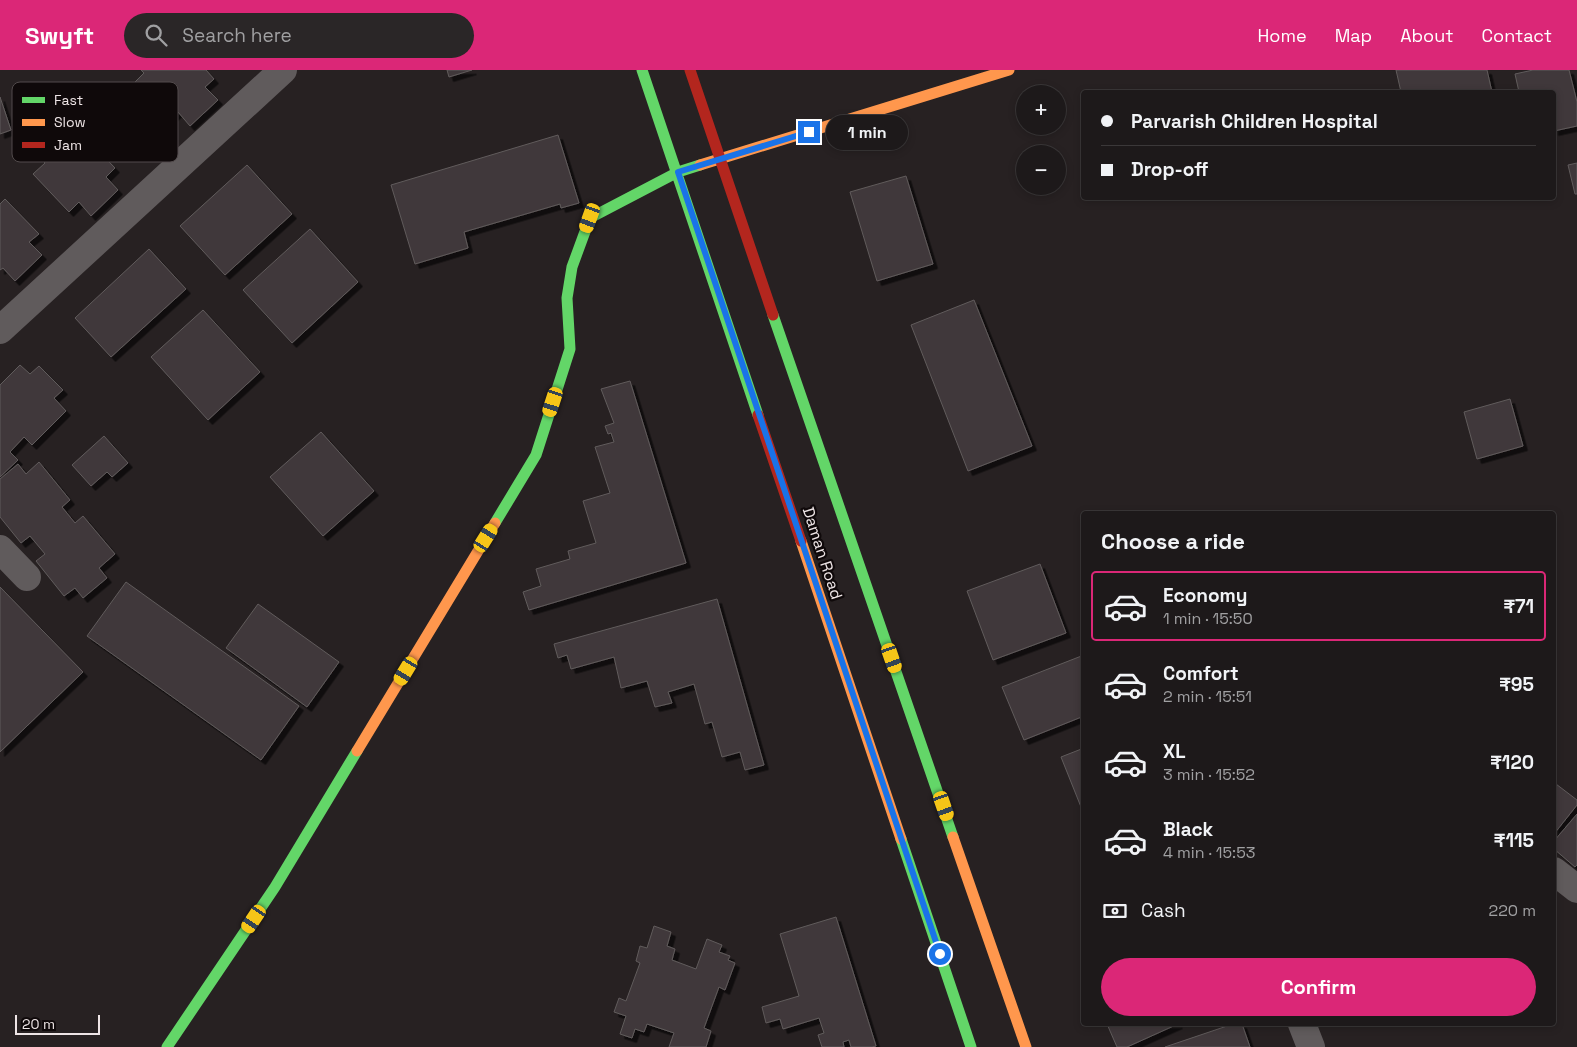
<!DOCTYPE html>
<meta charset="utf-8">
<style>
body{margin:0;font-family:"Space Grotesk",sans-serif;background:#2a2627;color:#f1f3f6;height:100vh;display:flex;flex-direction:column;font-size:19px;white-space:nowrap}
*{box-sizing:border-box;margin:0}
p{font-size:16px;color:#a0a0a2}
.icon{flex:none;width:28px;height:28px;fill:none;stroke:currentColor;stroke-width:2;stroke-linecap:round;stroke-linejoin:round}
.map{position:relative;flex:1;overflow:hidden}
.details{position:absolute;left:1081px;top:441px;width:475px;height:515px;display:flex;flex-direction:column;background:#1d191a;border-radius:5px;box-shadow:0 2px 8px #0003,0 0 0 1px #3b3839}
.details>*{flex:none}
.top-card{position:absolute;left:1081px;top:20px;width:475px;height:110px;border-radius:5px;box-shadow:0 2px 8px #0003,0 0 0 1px #3b3839;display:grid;align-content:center;height:110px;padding:0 20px;background:#1d191a}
.fabs{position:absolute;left:1016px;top:15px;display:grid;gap:10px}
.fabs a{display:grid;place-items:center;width:50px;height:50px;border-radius:50%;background:#1d191a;box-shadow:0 2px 8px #0003,0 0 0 1px #3b3839;font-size:25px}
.scale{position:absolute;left:15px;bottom:12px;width:85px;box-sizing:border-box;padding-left:5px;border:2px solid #eee5e6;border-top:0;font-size:14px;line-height:18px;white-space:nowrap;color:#eee5e6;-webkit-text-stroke:4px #0f090a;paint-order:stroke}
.end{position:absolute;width:22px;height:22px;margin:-11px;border:6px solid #1a73e8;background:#fff;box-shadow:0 0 0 2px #fff}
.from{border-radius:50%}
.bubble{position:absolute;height:35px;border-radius:18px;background:#1d191a;box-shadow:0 2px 8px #0003,0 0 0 1px #3b3839;font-size:16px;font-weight:800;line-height:35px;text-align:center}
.car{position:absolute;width:15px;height:30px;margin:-15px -8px;border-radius:6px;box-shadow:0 0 4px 1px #0007;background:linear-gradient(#f5c518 24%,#345 0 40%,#f5c518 0 76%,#345 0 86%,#f5c518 0)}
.top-card b{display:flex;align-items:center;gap:18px;height:48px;font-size:19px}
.top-card b+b{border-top:1px solid #3b3839}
.top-card i{width:12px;height:12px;background:#f1f3f6}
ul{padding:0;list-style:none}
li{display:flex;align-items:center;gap:15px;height:70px;margin:0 10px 8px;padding:0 10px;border:2px solid transparent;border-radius:5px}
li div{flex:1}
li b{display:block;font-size:19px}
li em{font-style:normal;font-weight:800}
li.selected{border-color:#db2777}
li>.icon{width:45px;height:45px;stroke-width:1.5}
h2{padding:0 20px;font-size:22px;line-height:60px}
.pay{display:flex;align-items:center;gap:12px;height:55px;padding:0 20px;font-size:19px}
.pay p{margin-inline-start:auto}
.action{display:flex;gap:10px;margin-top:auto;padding:10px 20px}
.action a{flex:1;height:58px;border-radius:30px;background:#db2777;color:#fff;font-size:20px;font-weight:800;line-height:58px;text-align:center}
header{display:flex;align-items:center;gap:30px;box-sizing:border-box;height:70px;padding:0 25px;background:#db2777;color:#fff}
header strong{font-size:24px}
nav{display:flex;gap:28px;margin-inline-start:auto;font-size:18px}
.search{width:350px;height:45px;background:#2a2627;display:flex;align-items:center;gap:12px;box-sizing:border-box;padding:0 18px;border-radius:28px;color:#a0a0a2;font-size:19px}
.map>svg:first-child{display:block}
.building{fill:#3f393a;stroke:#615b5c;filter:url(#shadow)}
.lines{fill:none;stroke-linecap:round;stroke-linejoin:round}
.street{stroke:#605b5c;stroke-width:28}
.fast{stroke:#63d668;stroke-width:11}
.slow{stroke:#ff974d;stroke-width:11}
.jam{stroke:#b3261e;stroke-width:11}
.route{stroke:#1a73e8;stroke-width:6}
.labels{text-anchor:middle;stroke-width:4.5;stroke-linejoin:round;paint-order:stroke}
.street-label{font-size:16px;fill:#eee5e6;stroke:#0f090a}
.key{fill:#0f090a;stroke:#524b4c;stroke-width:1}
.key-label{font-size:14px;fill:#eee5e6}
</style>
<header>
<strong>Swyft</strong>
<div class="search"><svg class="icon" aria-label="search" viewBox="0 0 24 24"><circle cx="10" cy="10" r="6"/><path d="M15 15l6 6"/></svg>Search here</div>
<nav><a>Home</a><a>Map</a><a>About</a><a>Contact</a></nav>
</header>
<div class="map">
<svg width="1577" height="977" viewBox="0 0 1577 977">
<defs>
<filter id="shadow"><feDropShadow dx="4.5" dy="4.5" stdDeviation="0" flood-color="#0009"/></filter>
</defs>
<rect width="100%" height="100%" fill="#272122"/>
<!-- building -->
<path class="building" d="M141,0H206L214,9L205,17L218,30L190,56L178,42L168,51L133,14L144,3Z
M447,0H472L449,7Z
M1396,0H1487L1492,22H1401Z
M1533,0H1569L1577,32V56L1554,61V22H1519L1515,4Z
M0,27L11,60L0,64Z
M58,54L74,71L82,64L115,98L106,107L118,120L91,146L79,132L69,142L33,104L45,93L31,79Z
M558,65L579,133L561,138L560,134L464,162L468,178L415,194L391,115Z
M1577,93V124H1575L1568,95Z
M247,95L292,144L225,205L180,156Z
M906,106L933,194L877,211L850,122Z
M5,129L39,164L29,172L42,185L15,211L3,198L0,200V134Z
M310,159L358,212L292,273L243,220Z
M149,179L186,219L111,287L75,248Z
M974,230L1032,376L968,401L911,255Z
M203,240L260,302L208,350L151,287Z
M20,295L30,304L39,296L63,320L54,328L66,341L32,375L24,367L10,382L18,390L0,407V315Z
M630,311L686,493L529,540L523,522L541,516L536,499L570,489L568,481L596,473L583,431L610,423L595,377L614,372L611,363L608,364L605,356L614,353L601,319Z
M1510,329L1523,376L1477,389L1464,342Z
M321,362L374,421L323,466L270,407Z
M104,366L128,393L112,407L107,402L91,416L72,395Z
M39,392L70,430L62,437L75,453L83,446L115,484L99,498L107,508L83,528L75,518L64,526L36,491L45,484L30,466L21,473L0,447V409L18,394L26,404Z
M1040,494L1066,563L993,590L967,521Z
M126,512L299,636L261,690L87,566Z
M0,517L83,602L0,682Z
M717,529L764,695L745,700L740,682L722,687L712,652L705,654L694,614L668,622L672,633L655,637L647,611L621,618L614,587L571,599L567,585L558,588L554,574Z
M258,534L339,592L307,637L226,578Z
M1084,585V646L1024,670L1002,617Z
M1084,678V736L1081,737L1061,687Z
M1556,714L1577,730V735L1554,764V717Z
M1577,744V795L1575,797L1554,779V771Z
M836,847L876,976L872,977H851L849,970L843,972L844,977H822L818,965L824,963L819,948L783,959L780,949L766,953L762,937L799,926L780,864Z
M654,856L671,862L667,876L675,879L672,890L696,899L707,869L722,875L719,882L730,886L728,890L735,893L725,920L719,917L704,958L711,961L706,977H669L674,963L647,954L644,962L635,959L632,968L620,964L626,946L614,942L619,928L626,931L640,893L636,891L640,876L647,878Z
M1107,954H1178L1127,977H1117Z
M1233,954H1242L1250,977H1165Z"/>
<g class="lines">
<!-- street -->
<path class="street" d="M0,260L283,0
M0,479L27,507
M1554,801L1577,819
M1302,954L1311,977"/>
<!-- fast -->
<path class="fast" d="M642,0L758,345
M773,245L953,767
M495,453L536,385L570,279L567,228L572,197L590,148L678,102L700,95
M901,769L971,977
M167,977L275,817L357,681"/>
<!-- slow -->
<path class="slow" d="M700,95L1009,0
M801,471L901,769
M357,681L495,453
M953,767L1026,977"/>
<!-- jam -->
<path class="jam" d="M690,0L773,245
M758,345L801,471"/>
</g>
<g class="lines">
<!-- route -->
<path class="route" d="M809,62L678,102L940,884"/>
</g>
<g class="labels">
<!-- street labels -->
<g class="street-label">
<text transform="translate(823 483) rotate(72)" y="6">Daman Road</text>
</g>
</g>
<!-- legend -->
<rect x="12" y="12" width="166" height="80" rx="8" class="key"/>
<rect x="22" y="27" width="23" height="6" fill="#63d668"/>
<rect x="22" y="49" width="23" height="7" fill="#ff974d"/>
<rect x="22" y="72" width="23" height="6" fill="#b3261e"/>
<g class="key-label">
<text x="54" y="35">Fast</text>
<text x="54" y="57">Slow</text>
<text x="54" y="80">Jam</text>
</g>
</svg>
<div class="fabs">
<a>+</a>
<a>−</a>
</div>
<div class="scale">20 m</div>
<i class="end from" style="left:940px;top:884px"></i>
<i class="end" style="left:809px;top:62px"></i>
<div class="bubble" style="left:826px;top:45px;width:82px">1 min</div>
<i class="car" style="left:590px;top:148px;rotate:200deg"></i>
<i class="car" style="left:553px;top:332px;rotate:198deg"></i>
<i class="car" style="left:486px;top:468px;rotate:32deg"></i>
<i class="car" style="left:892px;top:588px;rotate:161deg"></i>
<i class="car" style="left:406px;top:601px;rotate:211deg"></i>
<i class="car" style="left:944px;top:736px;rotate:161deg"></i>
<i class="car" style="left:254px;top:849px;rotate:214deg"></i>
<div class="top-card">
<b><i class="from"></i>Parvarish Children Hospital</b>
<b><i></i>Drop-off</b>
</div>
<section class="details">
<h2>Choose a ride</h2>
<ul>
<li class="selected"><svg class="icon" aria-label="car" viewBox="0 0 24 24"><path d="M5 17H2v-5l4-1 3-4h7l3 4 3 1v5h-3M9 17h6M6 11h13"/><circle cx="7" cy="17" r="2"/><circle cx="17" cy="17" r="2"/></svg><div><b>Economy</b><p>1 min · 15:50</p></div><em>₹71</em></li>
<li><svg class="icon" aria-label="car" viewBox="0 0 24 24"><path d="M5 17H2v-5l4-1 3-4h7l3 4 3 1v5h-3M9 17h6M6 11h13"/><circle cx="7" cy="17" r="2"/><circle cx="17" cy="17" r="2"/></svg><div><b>Comfort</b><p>2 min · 15:51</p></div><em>₹95</em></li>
<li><svg class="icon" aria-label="car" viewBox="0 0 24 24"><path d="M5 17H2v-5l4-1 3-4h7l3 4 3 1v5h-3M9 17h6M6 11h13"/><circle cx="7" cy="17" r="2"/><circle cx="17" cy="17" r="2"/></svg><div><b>XL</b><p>3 min · 15:52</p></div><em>₹120</em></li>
<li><svg class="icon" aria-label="car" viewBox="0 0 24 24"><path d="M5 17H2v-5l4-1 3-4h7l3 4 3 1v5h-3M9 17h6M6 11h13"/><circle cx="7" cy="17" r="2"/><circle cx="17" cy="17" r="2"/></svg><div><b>Black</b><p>4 min · 15:53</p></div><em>₹115</em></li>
</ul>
<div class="pay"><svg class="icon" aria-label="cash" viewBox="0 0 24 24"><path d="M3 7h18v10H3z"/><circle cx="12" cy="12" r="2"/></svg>Cash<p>220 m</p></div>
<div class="action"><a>Confirm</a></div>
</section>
</div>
